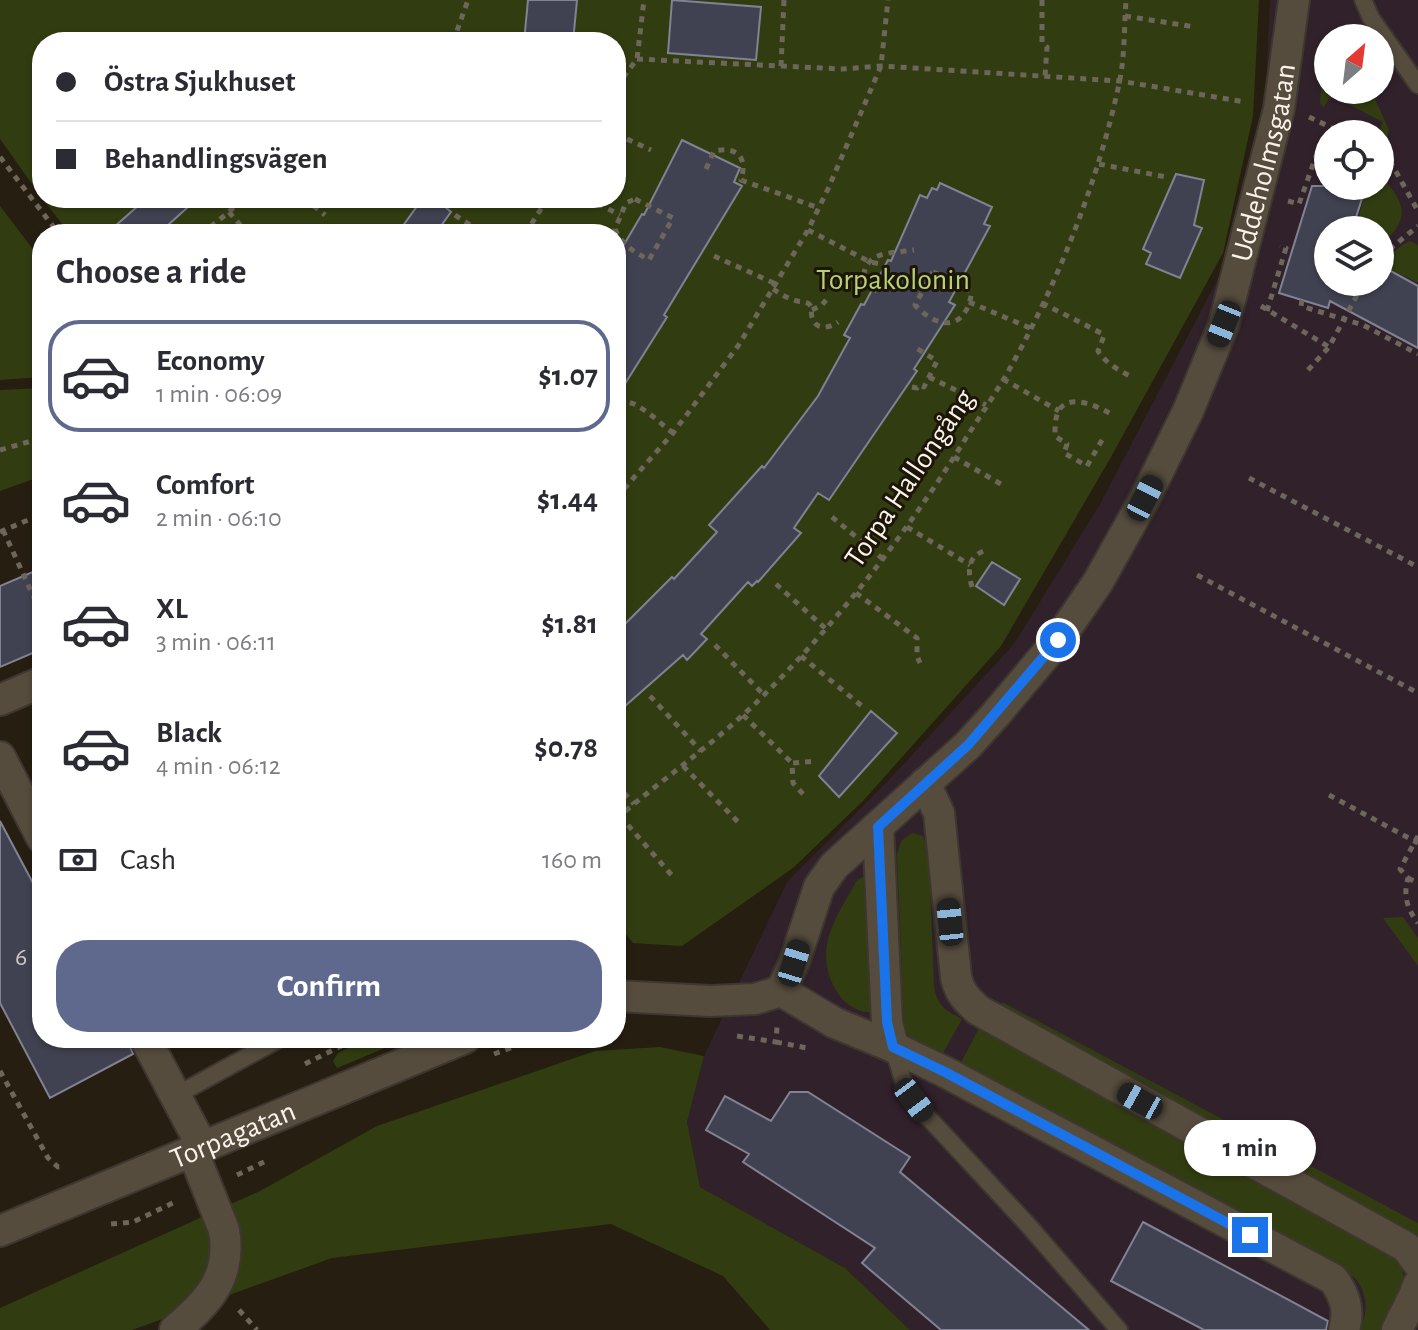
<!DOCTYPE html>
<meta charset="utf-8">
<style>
body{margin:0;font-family:"Alegreya Sans",sans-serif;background:#f2f2f3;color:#2b2b33;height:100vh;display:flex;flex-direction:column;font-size:30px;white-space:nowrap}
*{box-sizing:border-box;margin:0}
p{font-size:26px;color:#7c7c81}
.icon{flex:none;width:44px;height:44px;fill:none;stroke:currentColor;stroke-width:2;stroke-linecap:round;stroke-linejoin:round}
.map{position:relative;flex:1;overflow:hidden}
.panel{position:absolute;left:32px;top:224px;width:594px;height:824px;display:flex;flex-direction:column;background:#fff;border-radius:32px;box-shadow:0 2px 6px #0004}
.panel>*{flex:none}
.hud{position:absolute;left:32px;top:32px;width:594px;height:176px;border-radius:32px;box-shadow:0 2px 6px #0004;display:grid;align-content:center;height:176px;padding:0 24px;background:#fff}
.needle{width:52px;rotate:28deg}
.controls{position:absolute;left:1314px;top:24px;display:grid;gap:16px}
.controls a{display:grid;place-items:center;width:80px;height:80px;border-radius:50%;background:#fff;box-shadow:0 2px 6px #0004;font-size:40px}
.end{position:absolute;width:36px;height:36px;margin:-18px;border:10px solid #1a73e8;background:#fff;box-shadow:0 0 0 4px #fff}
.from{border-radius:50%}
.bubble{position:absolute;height:56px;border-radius:28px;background:#fff;box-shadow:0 2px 6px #0004;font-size:26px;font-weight:600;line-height:56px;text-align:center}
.car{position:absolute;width:24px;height:48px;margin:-24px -12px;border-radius:10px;box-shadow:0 0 6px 2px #0007;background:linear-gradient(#222 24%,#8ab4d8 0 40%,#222 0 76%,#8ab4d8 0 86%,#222 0)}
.hud b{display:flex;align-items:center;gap:28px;height:76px;font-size:30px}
.hud b+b{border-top:2px solid #e1e1e2}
.hud i{width:20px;height:20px;background:#2b2b33}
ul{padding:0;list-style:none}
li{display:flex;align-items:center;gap:24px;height:112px;margin:0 16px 12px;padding:0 8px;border:4px solid transparent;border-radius:32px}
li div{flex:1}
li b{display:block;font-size:30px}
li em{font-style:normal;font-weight:600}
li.selected{border-color:#5f698e}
li>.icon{width:72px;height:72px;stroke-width:1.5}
h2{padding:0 24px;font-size:36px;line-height:96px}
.pay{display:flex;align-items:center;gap:20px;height:88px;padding:0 24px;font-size:30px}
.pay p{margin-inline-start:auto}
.primary-button{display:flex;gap:16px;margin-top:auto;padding:16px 24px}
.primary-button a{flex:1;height:92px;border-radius:32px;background:#5f698e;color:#fff;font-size:32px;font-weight:600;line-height:92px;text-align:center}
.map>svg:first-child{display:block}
.medical{fill:#31212b;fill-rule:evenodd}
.green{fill:#313d11}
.building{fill:#414251;stroke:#818293;stroke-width:2}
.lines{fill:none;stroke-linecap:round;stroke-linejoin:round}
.lane-casing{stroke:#3e3730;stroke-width:20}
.street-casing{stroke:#3e3730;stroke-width:34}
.path{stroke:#6d665a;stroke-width:5;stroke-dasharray:6 6;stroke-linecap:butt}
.lane{stroke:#564c3e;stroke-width:16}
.street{stroke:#564c3e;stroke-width:30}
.route{stroke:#1a73e8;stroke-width:10}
.labels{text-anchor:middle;stroke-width:6;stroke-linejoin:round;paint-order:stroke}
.number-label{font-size:26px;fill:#cbc7c4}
.street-label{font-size:30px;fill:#f9f3ea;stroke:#1d1508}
.park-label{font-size:30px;fill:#b5d375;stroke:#1d1508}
</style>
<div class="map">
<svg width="1418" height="1330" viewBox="0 0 1418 1330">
<rect width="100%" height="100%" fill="#261e11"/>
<!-- medical -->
<path class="medical" d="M1270,0H1418V1330H910L845,1268L700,1187L687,1122L704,1056L787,882L887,782L1014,644L1100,504L1226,263L1244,207L1266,82ZM1328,38H1380V90H1328ZM1328,134H1380V186H1328ZM1328,230H1380V282H1328Z"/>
<!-- green -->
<path class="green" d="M0,0H1259L1253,116L1223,253L1111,457L1001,646L863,801L793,868L682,946L633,943L616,921V234H70L42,198H616V42H42V198L0,139Z
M1328,51V90H1371L1389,130L1387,137H1383L1378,134L1383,122L1331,95L1324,107L1320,103L1323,68Z
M1380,174C1407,206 1411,217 1380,247V230H1355L1367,186H1380Z
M0,206L42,261V377L0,380Z
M1410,241L1418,245V283L1380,264L1402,245Z
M42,388V476L0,491V390Z
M912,833L923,836L929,851L934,987C938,1007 945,1010 962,1019L942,1055L909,1037L904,1026L897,854L901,841Z
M864,877L868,885L872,1007L870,1012C859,1013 845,1004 839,995C810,952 836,917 858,879Z
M1403,917L1418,938V966L1383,918Z
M1004,1003L1418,1223V1243L992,1005Z
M979,1028L1370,1241C1379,1246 1391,1252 1397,1259C1414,1284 1393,1308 1381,1330H1360C1367,1316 1368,1300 1360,1285C1357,1278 1347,1273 1341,1267L961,1063Z
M369,1038H409L337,1068L333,1061L338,1053Z
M660,1047L704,1056L687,1122L700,1187L845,1268L910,1330H770L723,1276L611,1224L332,1258L132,1330H0V1308L260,1191L377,1126L595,1051Z"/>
<!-- building -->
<path class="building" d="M528,0H577L573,42H524Z
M672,0L761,7L756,60L668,53Z
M682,140L740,168L734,182L742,186L664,315L667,317L616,398V258L642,214L644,215Z
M1176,174L1204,180L1194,225L1202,228L1180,278L1146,264L1151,253L1143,249Z
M940,183L992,207L984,224L990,226L949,302L955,305L914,369L917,371L829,500L818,493L794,528L801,533L758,582L757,581L752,586L748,582L701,634L707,639L687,660L683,655L616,714V633L672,577L674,579L717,532L709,525L762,466L764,468L818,396L850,338L844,335L861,304L864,305L888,260L891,261L920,195L927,198L932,188L937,190Z
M1312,186H1366L1352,230H1328V282H1380V265L1418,286V348L1330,301L1328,308L1279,293Z
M147,198H198L158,234H106Z
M423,198H435L451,212L435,234H397Z
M992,562L1020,579L1004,605L976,586Z
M42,568V649L0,667V586Z
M871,711L897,733L839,797L819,776Z
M0,821L42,900V1038H127L133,1054L50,1098L0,1003Z
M790,1092H808L910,1157L900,1172L1089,1330H941L862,1263L875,1248L743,1162L749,1154L706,1130L725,1096L771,1121Z
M1143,1222L1328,1321L1326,1330H1204L1111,1281Z"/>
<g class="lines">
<!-- lane casing -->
<g class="lane-casing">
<path id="lane" d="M1363,0L1371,18L1418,85
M893,1047L905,1087L924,1113L1028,1225L1119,1330
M175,1096L281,1038"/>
</g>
<!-- street casing -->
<g class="street-casing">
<g id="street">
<path d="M0,700L42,682"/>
<path d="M0,757L42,838"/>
<path d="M925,783L939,813L956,977C959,992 967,1000 978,1010L1406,1247L1418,1263"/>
<path d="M878,827L887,1022L893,1047"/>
<path id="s1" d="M781,991L794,963L819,887L834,866L968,745L996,714L1058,640L1074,617L1098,582L1145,498L1188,411L1224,324L1279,109L1294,0"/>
<path d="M616,996L710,1001L755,999L781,991L835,1023L893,1047L945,1072L1333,1279C1345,1295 1350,1311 1344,1330"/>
<path d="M145,1038L203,1148"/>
<path id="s2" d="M0,1231L465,1038"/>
<path d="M175,1330C209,1301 232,1277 224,1230L193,1152"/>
<path d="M1397,1330L1414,1296L1418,1285"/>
</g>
</g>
<!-- path -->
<path class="path" d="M1042,0V43L1047,47L1045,77
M1125,16L1195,27
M453,42L468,0
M637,59L842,69L881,66L1120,81L1245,102
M781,66L784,0
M616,87L637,59L644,0
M1309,117L1345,134
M616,134L651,150
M1380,154L1390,161L1418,211
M0,157L59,234
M1099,164L1166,177
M706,169L714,151C737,146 748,157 741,180L819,208
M304,198L325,215
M587,198L620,215
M635,199L673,218L649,260C633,251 623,246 615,229L626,203Z
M1288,201L1299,204L1316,156L1328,160
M229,212L248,234
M455,215L484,234
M808,230L870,262L881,264
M201,234L228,213L242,198
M525,234L548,198
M714,256L776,284
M1380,257L1418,226
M933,272L962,284L972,293C970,299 969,307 965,312C952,333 927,319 915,305Z
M773,289C781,294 788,299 797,301C801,302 805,301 809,304C814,309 810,311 812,317C815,330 829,329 838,322
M877,291L863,283C863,249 891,254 914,250
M1302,300L1301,306L1363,325L1418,354
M969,302L1030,328
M1042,303L1103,334L1104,336L1098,351C1106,364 1121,371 1133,378
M1261,306L1329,347
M812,310L822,305L826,300
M1267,311L1286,248L1280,246
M616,362V365
M1308,370L1329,347L1364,282
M616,373C620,382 616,385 618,393C620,400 628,402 634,404C648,411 660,423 673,433
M929,377L986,405
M1003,379L1059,411
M912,387L917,388L919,385L924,387L937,361L916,348
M1102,440L1087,466L1064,453L1067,444L1055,436C1055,427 1055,417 1059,410C1071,392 1100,408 1113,415
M0,450L42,438
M954,457L1006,487
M1249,478L1418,567
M616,498L673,433L738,346L808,230L828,189L881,66L888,0
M832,517L883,559
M907,527L970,565
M3,530L42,615
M0,532L42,514
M1197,575L1418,693
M776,584L826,629
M972,587C967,570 968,555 987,550
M856,593L917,638V656L920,663
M715,645L764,695
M801,656L863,707
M650,696L701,751
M743,715L792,763
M683,766L741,825
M616,784L634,804
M803,794L793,783L792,763L816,761
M1329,795L1418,843
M620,816L675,879
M616,819C665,777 718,741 764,695C842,617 908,531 966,438C979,418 993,397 1005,377C1055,290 1098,183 1119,84C1125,57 1124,28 1126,0
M1418,836L1400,869L1408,878C1403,895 1407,909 1418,923
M1408,878L1418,883
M737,1036L776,1042L777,1027
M776,1042L807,1048
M494,1054L538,1038
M305,1064L357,1038
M0,1071L48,1158L58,1167L64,1166
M237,1175L268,1160
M111,1224L133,1222L177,1201
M239,1310L257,1330"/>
<!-- lane -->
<use href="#lane" class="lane"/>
<!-- street -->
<use href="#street" class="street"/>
</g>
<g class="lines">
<!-- route -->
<path class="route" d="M1058,640L968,745L878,827L887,1022L893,1047L945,1072L1250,1235"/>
</g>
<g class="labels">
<!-- number labels -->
<g class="number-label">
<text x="21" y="965">6</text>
</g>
<!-- street labels -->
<g class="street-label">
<text dy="10" stroke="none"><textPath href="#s1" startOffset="980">Uddeholmsgatan</textPath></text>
<text transform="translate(909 478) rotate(-56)" y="10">Torpa Hallongång</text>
<text dy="10" stroke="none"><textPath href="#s2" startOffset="252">Torpagatan</textPath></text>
</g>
<!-- park labels -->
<g class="park-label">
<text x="893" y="289">Torpakolonin</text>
</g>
</g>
</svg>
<div class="controls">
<a><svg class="needle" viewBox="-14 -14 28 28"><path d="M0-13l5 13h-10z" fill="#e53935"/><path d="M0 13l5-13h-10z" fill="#7c7c81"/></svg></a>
<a><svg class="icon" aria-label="locate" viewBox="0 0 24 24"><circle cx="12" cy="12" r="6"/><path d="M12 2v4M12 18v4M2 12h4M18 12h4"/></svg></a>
<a><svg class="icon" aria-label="layers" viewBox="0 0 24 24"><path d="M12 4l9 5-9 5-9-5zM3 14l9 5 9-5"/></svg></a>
</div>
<i class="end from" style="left:1058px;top:640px"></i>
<i class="end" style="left:1250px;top:1235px"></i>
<div class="bubble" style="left:1184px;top:1120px;width:132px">1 min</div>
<i class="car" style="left:1224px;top:324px;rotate:202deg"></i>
<i class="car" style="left:1145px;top:498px;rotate:27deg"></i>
<i class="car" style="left:950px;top:922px;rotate:354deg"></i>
<i class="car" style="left:794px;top:963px;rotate:17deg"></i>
<i class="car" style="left:914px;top:1100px;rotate:143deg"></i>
<i class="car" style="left:1140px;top:1101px;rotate:299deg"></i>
<div class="hud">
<b><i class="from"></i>Östra Sjukhuset</b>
<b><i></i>Behandlingsvägen</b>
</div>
<section class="panel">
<h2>Choose a ride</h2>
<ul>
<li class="selected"><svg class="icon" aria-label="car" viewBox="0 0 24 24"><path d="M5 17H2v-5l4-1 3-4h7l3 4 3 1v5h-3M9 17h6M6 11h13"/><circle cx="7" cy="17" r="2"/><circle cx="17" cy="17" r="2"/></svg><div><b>Economy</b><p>1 min · 06:09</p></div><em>$1.07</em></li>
<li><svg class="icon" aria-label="car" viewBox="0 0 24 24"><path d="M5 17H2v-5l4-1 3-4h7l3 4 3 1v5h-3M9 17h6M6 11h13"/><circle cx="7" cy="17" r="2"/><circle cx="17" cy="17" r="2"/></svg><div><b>Comfort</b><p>2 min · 06:10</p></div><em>$1.44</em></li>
<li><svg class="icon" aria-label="car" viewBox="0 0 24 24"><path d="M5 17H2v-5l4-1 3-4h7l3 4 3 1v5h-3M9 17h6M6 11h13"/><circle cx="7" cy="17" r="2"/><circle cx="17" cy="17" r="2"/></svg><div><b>XL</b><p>3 min · 06:11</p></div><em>$1.81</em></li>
<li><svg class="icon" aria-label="car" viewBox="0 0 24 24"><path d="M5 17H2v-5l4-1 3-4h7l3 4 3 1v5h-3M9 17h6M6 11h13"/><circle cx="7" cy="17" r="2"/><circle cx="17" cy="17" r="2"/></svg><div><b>Black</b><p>4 min · 06:12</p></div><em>$0.78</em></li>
</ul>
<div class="pay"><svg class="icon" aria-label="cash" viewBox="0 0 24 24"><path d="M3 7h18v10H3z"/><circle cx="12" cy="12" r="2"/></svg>Cash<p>160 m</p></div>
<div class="primary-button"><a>Confirm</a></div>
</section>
</div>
